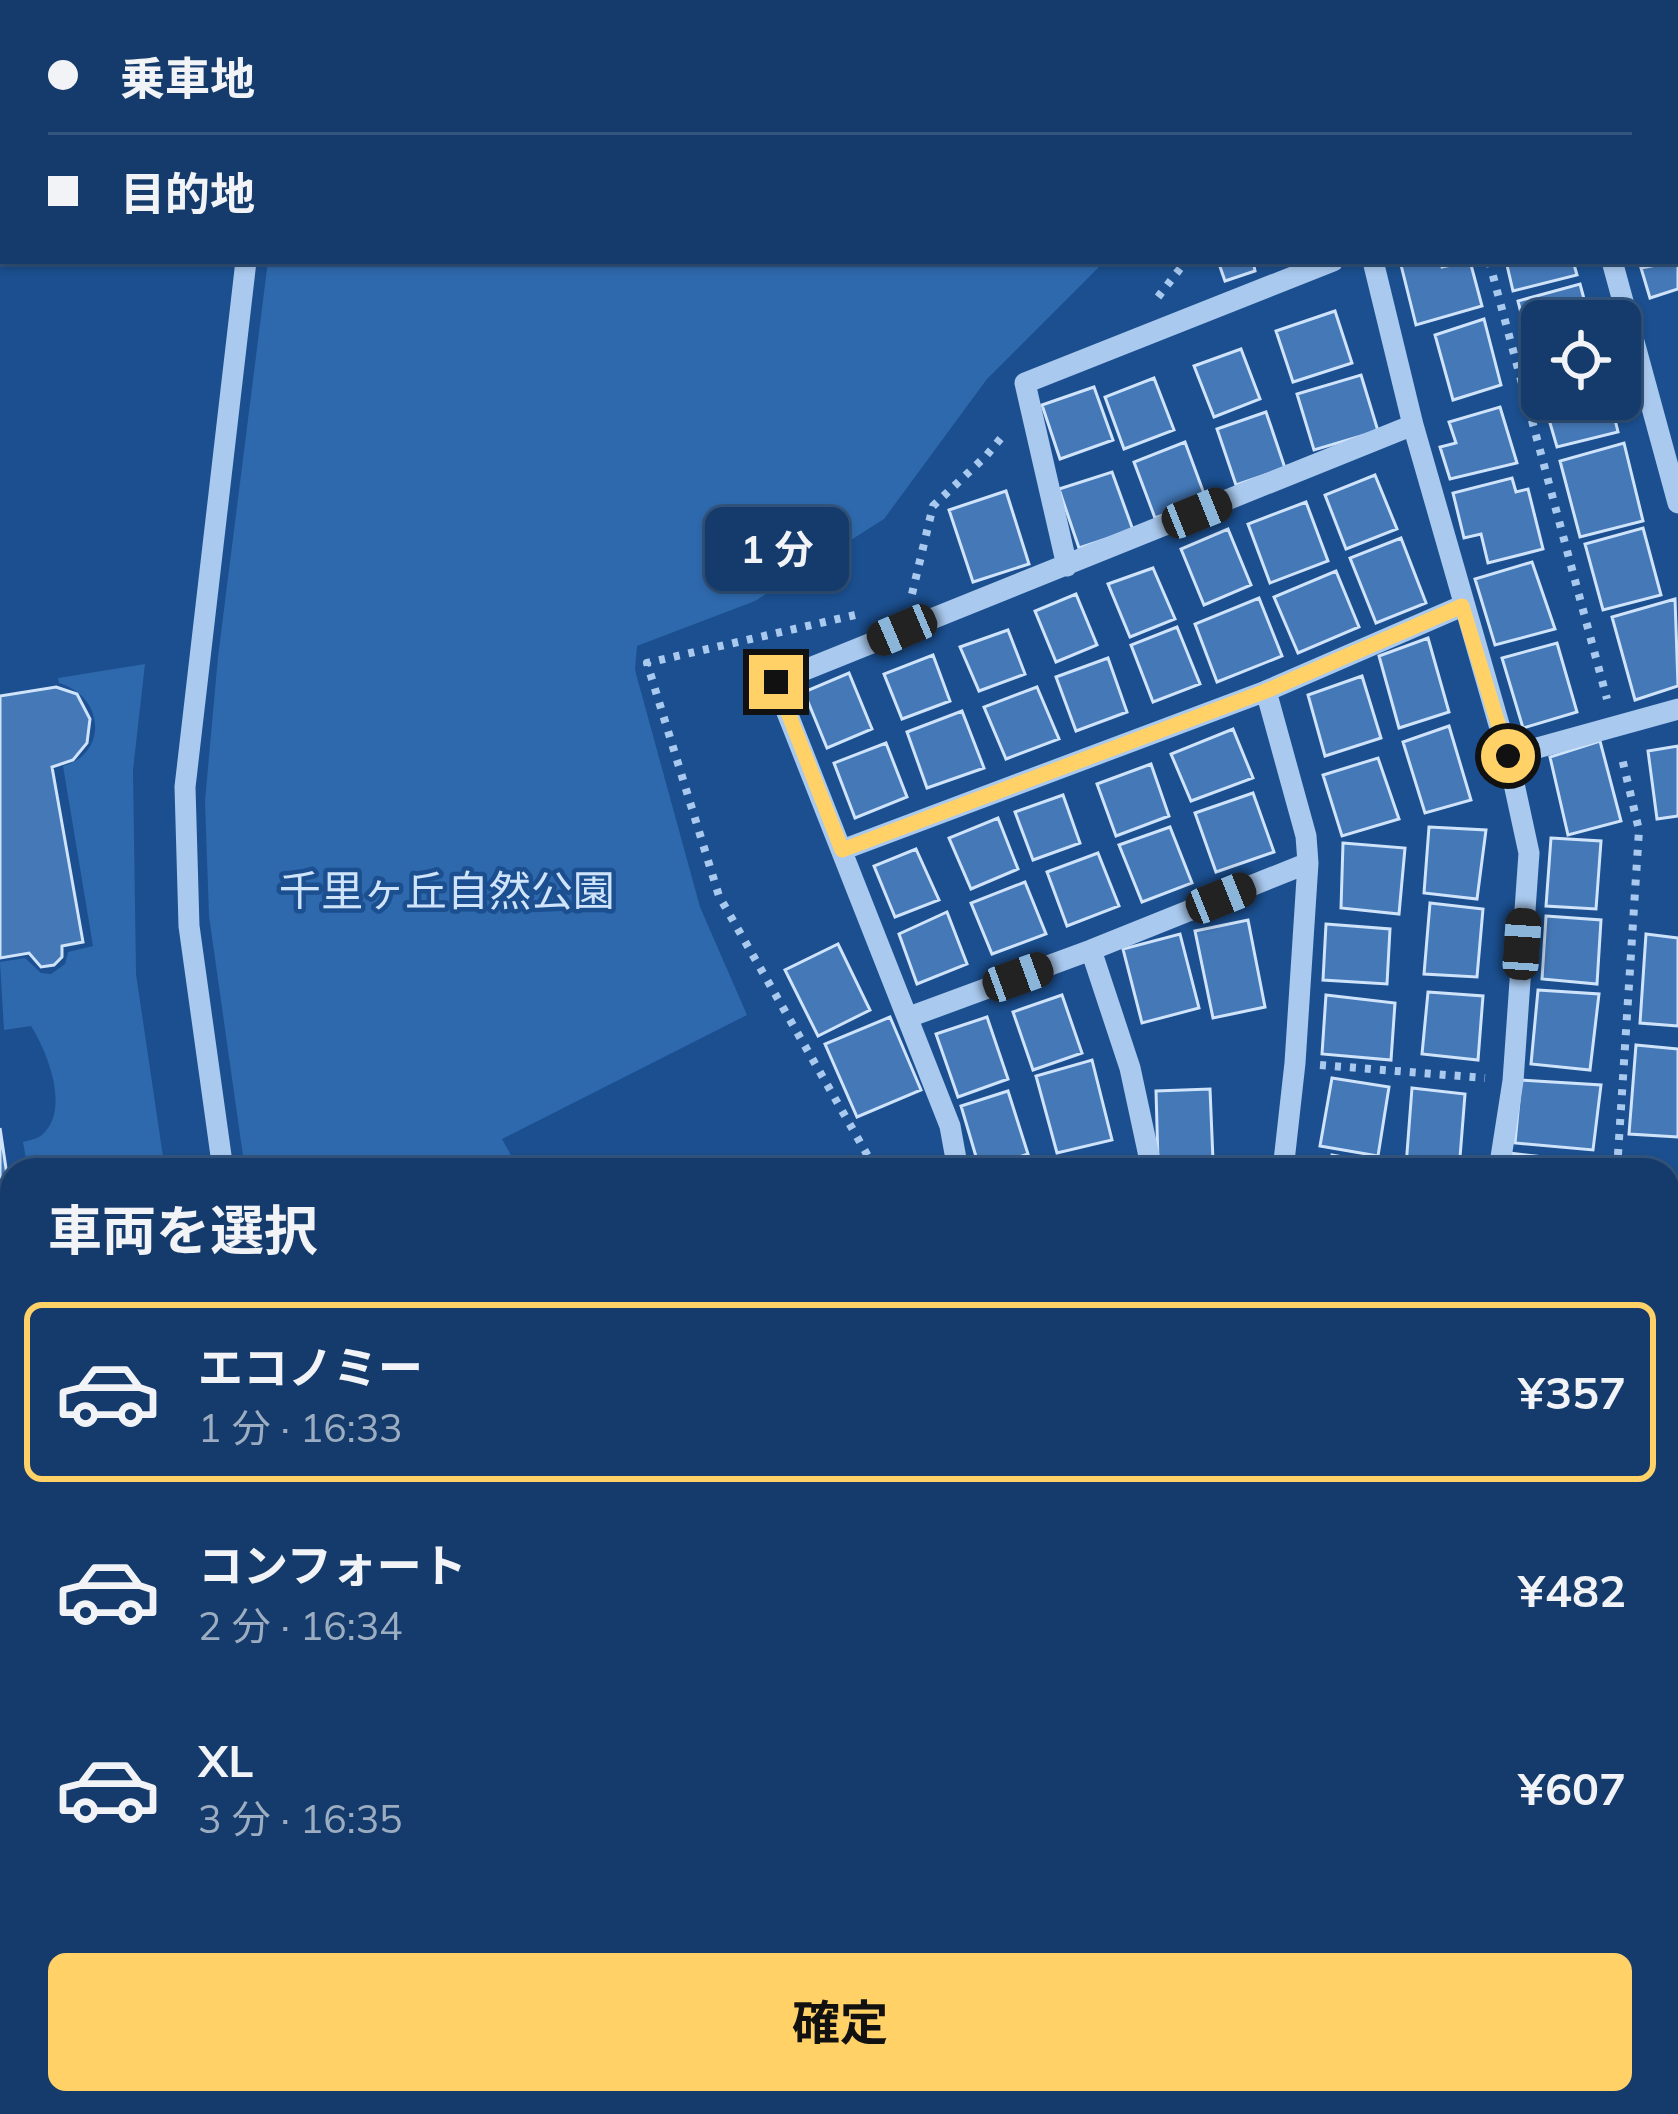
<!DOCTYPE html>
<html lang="ja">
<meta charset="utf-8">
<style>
body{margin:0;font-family:Mulish,"Noto Sans JP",sans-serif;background:#1d4271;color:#f1f3f6;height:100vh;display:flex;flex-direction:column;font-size:45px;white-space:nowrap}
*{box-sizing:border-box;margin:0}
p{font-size:39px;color:#9dadc1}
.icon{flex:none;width:66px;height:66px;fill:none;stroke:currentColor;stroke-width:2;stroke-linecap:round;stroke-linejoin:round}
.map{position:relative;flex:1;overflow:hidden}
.drawer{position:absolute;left:0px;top:1158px;width:1680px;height:957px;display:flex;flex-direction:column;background:#143b6b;border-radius:36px 36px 0 0;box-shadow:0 3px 9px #0004,0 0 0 3px #33557e}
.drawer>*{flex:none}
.hud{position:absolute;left:0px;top:0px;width:1680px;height:264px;box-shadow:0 3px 9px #0004,0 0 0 3px #33557e;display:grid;align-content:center;height:264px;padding:0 48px;background:#143b6b}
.controls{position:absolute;left:1521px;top:300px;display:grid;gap:24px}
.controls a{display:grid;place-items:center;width:120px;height:120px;border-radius:18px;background:#143b6b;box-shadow:0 3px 9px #0004,0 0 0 3px #33557e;font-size:60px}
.end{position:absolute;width:54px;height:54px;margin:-27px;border:15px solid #ffd166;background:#111;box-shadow:0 0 0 6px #111}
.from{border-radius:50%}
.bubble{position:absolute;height:84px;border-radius:18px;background:#143b6b;box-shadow:0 3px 9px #0004,0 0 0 3px #33557e;font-size:39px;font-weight:700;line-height:84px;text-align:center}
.car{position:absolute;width:36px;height:72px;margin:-36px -18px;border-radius:15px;box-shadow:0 0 9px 3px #0007;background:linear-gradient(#222 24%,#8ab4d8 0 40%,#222 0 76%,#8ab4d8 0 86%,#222 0)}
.hud b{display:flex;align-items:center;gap:42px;height:114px;font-size:45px}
.hud b+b{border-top:3px solid #33557e}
.hud i{width:30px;height:30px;background:#f1f3f6}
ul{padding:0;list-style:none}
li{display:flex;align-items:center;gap:36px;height:180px;margin:0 24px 18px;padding:0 24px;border:6px solid transparent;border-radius:18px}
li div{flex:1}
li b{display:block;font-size:45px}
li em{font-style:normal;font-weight:700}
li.on{border-color:#ffd166}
li>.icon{width:108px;height:108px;stroke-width:1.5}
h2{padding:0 48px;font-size:54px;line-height:144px}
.action{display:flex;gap:24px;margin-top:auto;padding:24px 48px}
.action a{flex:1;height:138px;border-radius:18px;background:#ffd166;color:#111;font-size:48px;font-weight:700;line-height:138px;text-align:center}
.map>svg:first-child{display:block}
.green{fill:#2e69ad}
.building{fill:#4478b7;stroke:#cfe3fa;stroke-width:3}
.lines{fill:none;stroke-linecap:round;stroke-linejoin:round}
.path{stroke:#a9c9ee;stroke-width:8;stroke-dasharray:6 9;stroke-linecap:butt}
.minor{stroke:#a9c9ee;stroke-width:21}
.route{stroke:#ffd166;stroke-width:15}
.labels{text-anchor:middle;stroke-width:9;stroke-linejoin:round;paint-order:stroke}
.park-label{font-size:42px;fill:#cfe3fa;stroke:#1b4f8f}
</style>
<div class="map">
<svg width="1678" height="2114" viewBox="0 0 1678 2114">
<rect width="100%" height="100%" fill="#1b4f8f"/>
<!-- green -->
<path class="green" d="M301,0H702L715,3H301Z
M268,261H1105L987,379L884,519L755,601L637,646L635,670L700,907L747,1015L502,1139L519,1170H245L209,916L205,801L218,657Z
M145,664L133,770L136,974L165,1170H28L23,1142C29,1140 37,1139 42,1135C71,1110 47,1051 31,1026L4,1030L0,962L25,958L41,973L51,974L65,964L68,952L93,946L63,766C107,755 106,697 59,683L58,678Z"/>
<!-- building -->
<path class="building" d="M1678,256V289L1650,298L1641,268L1677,261Z
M1218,261H1253L1255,271L1225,281Z
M1400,261H1440L1442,267L1470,261L1482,306L1416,325Z
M1506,261H1573L1577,275L1513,291Z
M1580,284L1590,321H1542V364L1534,366L1518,301Z
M1335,311L1352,363L1293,382L1276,331Z
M1484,319L1501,385L1453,400L1435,335Z
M1241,349L1260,399L1214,417L1194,366Z
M1361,375L1378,431L1314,450L1297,394Z
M1154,378L1174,430L1124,449L1105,397Z
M1094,387L1113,440L1060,459L1042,405Z
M1543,399H1610L1618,432L1557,447Z
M1500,407L1517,463L1450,479L1440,447L1456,443L1449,422Z
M1266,412L1285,468L1236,485L1217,429Z
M1185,442L1206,499L1155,518L1134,462Z
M1624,443L1643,521L1580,537L1560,461Z
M1112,472L1133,530L1079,548L1059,489Z
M1375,475L1397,529L1346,549L1325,495Z
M1512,478L1516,492L1528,489L1543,549L1488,563L1481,534L1464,538L1453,493Z
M1006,491L1029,564L973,582L949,510Z
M1306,502L1328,561L1270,583L1248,524Z
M1643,528L1661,595L1603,610L1585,544Z
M1228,529L1251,585L1204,605L1181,549Z
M1401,538L1426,603L1376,623L1350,558Z
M1532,562L1555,629L1495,645L1475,579Z
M1153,568L1175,619L1130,637L1108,584Z
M1336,571L1359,627L1298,653L1274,597Z
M1076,594L1097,645L1056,662L1035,611Z
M1259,598L1282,656L1217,682L1195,624Z
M1675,599L1678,686L1635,700L1612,617Z
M1177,627L1200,684L1153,702L1131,645Z
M1008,630L1025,674L979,691L960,647Z
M1428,638L1449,712L1399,728L1379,656Z
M1557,643L1577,712L1523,728L1502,658Z
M933,655L950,701L902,719L884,674Z
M1108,658L1127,712L1076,731L1056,677Z
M849,673L872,729L827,748L804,692Z
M1362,676L1381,738L1325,756L1308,695Z
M56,687L77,694L90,719L87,743L73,760L52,767L83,942L62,946V957L54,965L41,967L29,953L0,958V696Z
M1037,687L1059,739L1006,759L984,707Z
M962,711L984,768L927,788L907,732Z
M1449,726L1471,800L1425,813L1403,742Z
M1233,729L1253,778L1191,801L1171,754Z
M1600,741L1621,821L1568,835L1550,757Z
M886,743L907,797L855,818L834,763Z
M1678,746V816L1657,819L1648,751Z
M1378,758L1399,819L1342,836L1323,775Z
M1151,764L1169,816L1116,836L1097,784Z
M1253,793L1274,852L1216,872L1195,813Z
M1063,795L1080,843L1033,860L1015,812Z
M998,818L1018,869L971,889L949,838Z
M1170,827L1192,883L1142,902L1119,845Z
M1429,827L1486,830L1477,899L1424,893Z
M1551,838L1601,841L1596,909L1546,906Z
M1343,843L1405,848L1399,914L1341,908Z
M916,849L939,900L895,917L874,866Z
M1098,853L1119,906L1067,926L1047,872Z
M1025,882L1046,934L992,954L971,903Z
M1430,903L1483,909L1477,977L1424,974Z
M947,912L967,964L917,984L899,934Z
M1546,916L1601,920L1597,984L1542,979Z
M1248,920L1265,1007L1213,1018L1195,931Z
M1326,924L1390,929L1387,984L1323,980Z
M1180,934L1199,1008L1142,1023L1123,949Z
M1646,934L1678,938V1026L1640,1023Z
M838,944L870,1010L818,1036L785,970Z
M1538,990L1599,994L1590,1070L1531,1064Z
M1428,992L1483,996L1478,1060L1422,1054Z
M1062,995L1082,1053L1033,1070L1013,1012Z
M1326,995L1395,1003L1391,1060L1322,1054Z
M890,1017L921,1090L857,1117L825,1044Z
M987,1017L1008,1079L958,1097L936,1034Z
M1636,1045L1678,1049V1137L1629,1134Z
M1092,1060L1112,1140L1057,1153L1036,1076Z
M1332,1078L1389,1087L1378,1156L1320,1146Z
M1521,1080L1601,1085L1593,1150L1515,1143Z
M1412,1088L1465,1094L1459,1170L1406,1166Z
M1210,1089L1213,1160L1158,1162L1156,1091Z
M1008,1091L1028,1154L980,1170L961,1106Z
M0,1128L12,1209V1274L0,1275Z
M1509,1153L1599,1163L1598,1170H1507Z
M1332,1155L1381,1164L1380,1170H1330Z
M1111,1158L1112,1170H1056V1167Z
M12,1494V1655L0,1654V1604Z
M0,1885L12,1886V2103H64L63,2114H0Z"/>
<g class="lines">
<!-- path -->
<path class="path" d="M1493,3L1504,0
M1677,14L1678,13
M1489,261L1607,699
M1158,297L1186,261
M912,594L933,506L986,456L1006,432
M855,615L647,663L719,896L876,1170
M1320,1065L1485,1078
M1617,1170L1639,830L1621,754"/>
<!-- minor -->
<path class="minor" d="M276,3L277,0
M1677,132L1678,131
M1373,261L1413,425
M1612,261L1678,503
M1067,566L1025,383L1333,261
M1266,691L1462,606
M1508,756L1678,709
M842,850L1266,691L1306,836L1308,863L1295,1063L1283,1170
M1091,950L1130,1068L1152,1170
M909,1017L1091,950L1308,863
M223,1170L189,926L185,787L246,261
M958,1170L950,1126L775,682L1413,425L1508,756L1529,853L1513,1081L1499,1170
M1668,1226L1678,1220
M1668,1765L1678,1769
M453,2103L454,2114
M158,2114L163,2103
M470,2114L473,2103"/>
</g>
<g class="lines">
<!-- route -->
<path class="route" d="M776,682L842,850L1266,691L1462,606L1508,756"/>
</g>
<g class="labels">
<!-- park labels -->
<g class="park-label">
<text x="447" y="906">千里ヶ丘自然公園</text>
</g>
</g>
</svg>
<div class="controls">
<a><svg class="icon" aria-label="locate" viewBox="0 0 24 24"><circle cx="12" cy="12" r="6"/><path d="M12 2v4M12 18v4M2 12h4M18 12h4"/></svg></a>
</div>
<i class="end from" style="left:1508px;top:756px"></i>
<i class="end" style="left:776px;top:682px"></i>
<div class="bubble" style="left:705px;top:507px;width:144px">1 分</div>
<i class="car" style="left:1197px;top:513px;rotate:68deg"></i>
<i class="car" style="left:902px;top:630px;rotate:247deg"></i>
<i class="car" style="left:1221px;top:898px;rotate:68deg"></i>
<i class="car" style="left:1522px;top:944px;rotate:4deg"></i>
<i class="car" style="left:1018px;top:977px;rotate:70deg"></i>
<div class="hud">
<b><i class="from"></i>乗車地</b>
<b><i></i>目的地</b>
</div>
<section class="drawer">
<h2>車両を選択</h2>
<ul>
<li class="on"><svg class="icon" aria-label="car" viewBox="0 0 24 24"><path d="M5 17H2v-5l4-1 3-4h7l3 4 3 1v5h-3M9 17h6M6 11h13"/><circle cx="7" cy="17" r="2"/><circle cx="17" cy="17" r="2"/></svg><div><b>エコノミー</b><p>1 分 · 16:33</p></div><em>¥357</em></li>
<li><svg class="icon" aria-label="car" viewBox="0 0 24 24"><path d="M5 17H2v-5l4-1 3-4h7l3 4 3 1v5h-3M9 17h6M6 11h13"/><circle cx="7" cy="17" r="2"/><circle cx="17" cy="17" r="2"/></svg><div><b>コンフォート</b><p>2 分 · 16:34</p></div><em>¥482</em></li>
<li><svg class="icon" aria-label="car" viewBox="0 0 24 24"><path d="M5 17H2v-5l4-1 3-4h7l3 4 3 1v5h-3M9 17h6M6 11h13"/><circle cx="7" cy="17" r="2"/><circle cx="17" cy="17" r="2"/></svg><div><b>XL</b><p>3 分 · 16:35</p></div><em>¥607</em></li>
</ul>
<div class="action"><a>確定</a></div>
</section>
</div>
